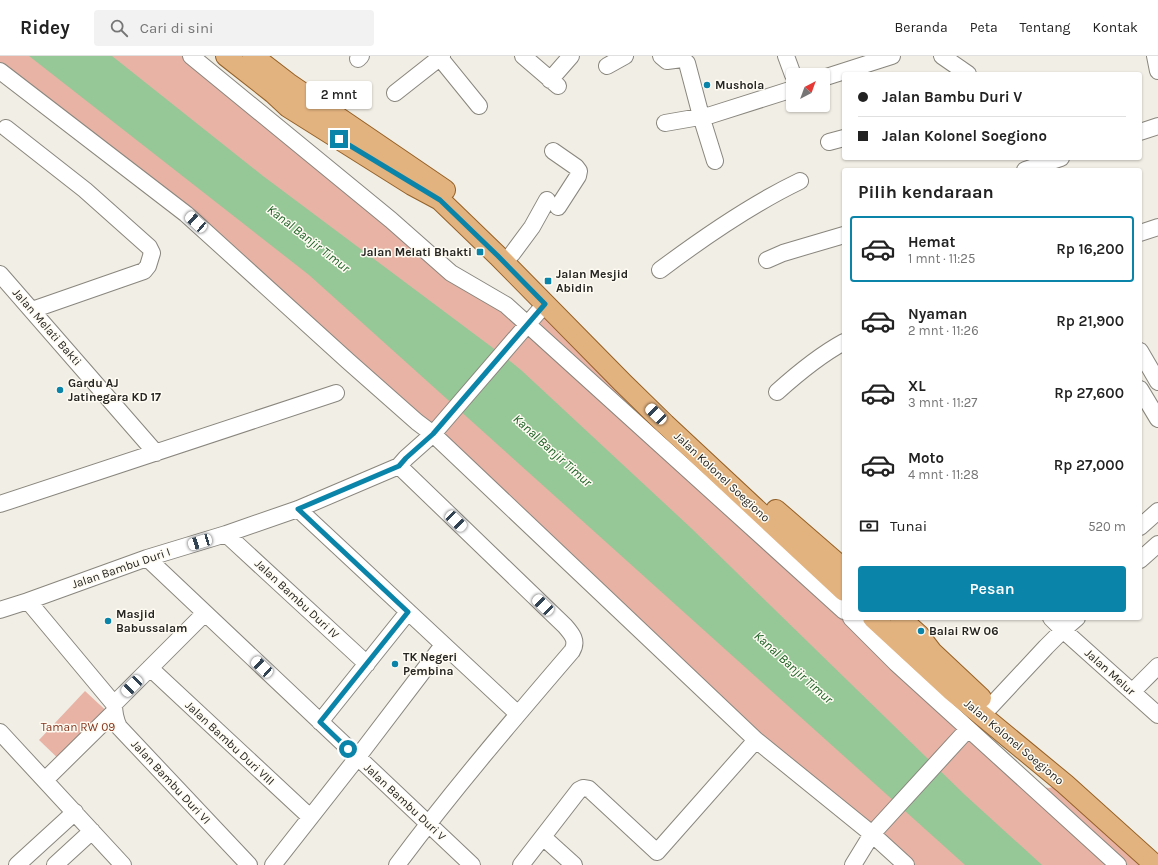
<!DOCTYPE html>
<html lang="id">
<meta charset="utf-8">
<style>
body{margin:0;font-family:Karla,sans-serif;background:#f2f2f2;color:#222;height:100vh;display:flex;flex-direction:column;font-size:15px;white-space:nowrap}
*{box-sizing:border-box;margin:0}
p{font-size:13px;color:#767676}
.icon{flex:none;width:22px;height:22px;fill:none;stroke:currentColor;stroke-width:2;stroke-linecap:round;stroke-linejoin:round}
.map{position:relative;flex:1;overflow:hidden}
.panel{position:absolute;left:842px;top:112px;width:300px;height:452px;display:flex;flex-direction:column;background:#fff;border-radius:4px;box-shadow:0 1px 3px #0004}
.panel>*{flex:none}
.top-card{position:absolute;left:842px;top:16px;width:300px;height:88px;border-radius:4px;box-shadow:0 1px 3px #0004;display:grid;align-content:center;height:88px;padding:0 16px;background:#fff}
.needle{width:26px;rotate:41deg}
.tools{position:absolute;left:786px;top:12px;display:grid;gap:8px}
.tools a{display:grid;place-items:center;width:44px;height:44px;border-radius:4px;background:#fff;box-shadow:0 1px 3px #0004;font-size:20px}
.end{position:absolute;width:18px;height:18px;margin:-9px;border:5px solid #0b84a9;background:#fff;box-shadow:0 0 0 2px #fff}
.from{border-radius:50%}
.bubble{position:absolute;height:28px;border-radius:4px;background:#fff;box-shadow:0 1px 3px #0004;font-size:13px;font-weight:600;line-height:28px;text-align:center}
.car{position:absolute;width:12px;height:24px;margin:-12px -6px;border-radius:5px;box-shadow:0 0 3px 1px #0007;background:linear-gradient(#fff 24%,#345 0 40%,#fff 0 76%,#345 0 86%,#fff 0)}
.top-card b{display:flex;align-items:center;gap:14px;height:38px;font-size:15px}
.top-card b+b{border-top:1px solid #e0e0e0}
.top-card i{width:10px;height:10px;background:#222}
ul{padding:0;list-style:none}
li{display:flex;align-items:center;gap:12px;height:66px;margin:0 8px 6px;padding:0 8px;border:2px solid transparent;border-radius:4px}
li div{flex:1}
li b{display:block;font-size:15px}
li em{font-style:normal;font-weight:600}
li.on{border-color:#0b84a9}
li>.icon{width:36px;height:36px;stroke-width:1.5}
h2{padding:0 16px;font-size:18px;line-height:48px}
.pay{display:flex;align-items:center;gap:10px;height:44px;padding:0 16px;font-size:15px}
.pay p{margin-inline-start:auto}
.button{display:flex;gap:8px;margin-top:auto;padding:8px 16px}
.button a{flex:1;height:46px;border-radius:4px;background:#0b84a9;color:#fff;font-size:16px;font-weight:600;line-height:46px;text-align:center}
header{display:flex;align-items:center;gap:24px;box-sizing:border-box;height:56px;padding:0 20px;background:#fff;border-bottom:1px solid #e0e0e0}
header strong{font-size:19px}
nav{display:flex;gap:22px;margin-inline-start:auto;font-size:14px}
.search{width:280px;height:36px;background:#f2f2f2;display:flex;align-items:center;gap:10px;box-sizing:border-box;padding:0 14px;border-radius:4px;color:#767676;font-size:15px}
.map>svg:first-child{display:block}
.green{fill:#e8b3a5}
.water{fill:#96c797}
.lines{fill:none;stroke-linecap:round;stroke-linejoin:round}
.minor-casing{stroke:#89867e;stroke-width:18}
.major-casing{stroke:#946127;stroke-width:22}
.minor{stroke:#fff;stroke-width:16}
.major{stroke:#e3b37f;stroke-width:20}
.route{stroke:#0b84a9;stroke-width:5}
.poi-dot{fill:#0b84a9;stroke:#fefbf2;stroke-width:1.5}
.labels{text-anchor:middle;stroke-width:3;stroke-linejoin:round;paint-order:stroke}
.poi-label{font-size:12px;font-weight:bold;fill:#262522;stroke:#fefbf2;text-anchor:start}
.street-label{font-size:12px;fill:#262522;stroke:#fefbf2}
.park-label{font-size:12px;fill:#84351e;stroke:#fefbf2}
.water-label{font-size:13px;font-style:italic;fill:#1f6327;stroke:#fefbf2}
</style>
<header>
<strong>Ridey</strong>
<div class="search"><svg class="icon" aria-label="search" viewBox="0 0 24 24"><circle cx="10" cy="10" r="6"/><path d="M15 15l6 6"/></svg>Cari di sini</div>
<nav><a>Beranda</a><a>Peta</a><a>Tentang</a><a>Kontak</a></nav>
</header>
<div class="map">
<svg width="1158" height="809" viewBox="0 0 1158 809">
<rect width="100%" height="100%" fill="#f1eee5"/>
<!-- green -->
<path class="green" d="M0,0H191L526,268L545,248L844,562H873L924,620L1038,730L1049,732L1065,728L1155,809H906L756,684L215,184L0,15Z
M85,635L114,662L67,711L39,684Z"/>
<!-- water -->
<path class="water" d="M29,0H112L263,120L501,298L521,314L691,472L965,739L1042,809H965L309,219Z"/>
<g class="lines">
<!-- minor casing -->
<g class="minor-casing">
<path id="minor" d="M191,0L391,164L451,217L506,249L844,555
M523,0L558,30
M661,0L667,5L682,3L687,7L701,60L715,105
M786,0L793,19
M942,0L968,18
M1155,0L1158,15
M440,2L479,50
M358,3L361,0
M607,10L625,0
M0,15L186,158L348,305L417,366L433,378L756,684L872,778L906,809
M823,22L892,0
M550,24L571,0
M395,37L442,0
M665,67L711,59L793,33
M6,72L85,134L149,191L152,197L148,210L144,215L32,254
M1140,76L1158,70
M829,86L844,82
M553,95L576,111L579,115L578,120L558,151
M1025,114L1061,102
M1140,177L1158,171
M512,198L532,171L547,144
M767,204L783,197L844,179
M660,214C704,181 750,149 800,125
M0,218L156,397
M1140,295L1158,326
M1140,333L1158,363
M777,336C797,318 820,299 844,286
M0,448L336,337
M298,453L518,658
M1140,471L1158,455
M226,478L367,608
M147,502L472,809
M1140,504L1158,488
M28,545L114,648C114,657 115,663 119,671L249,809
M0,554L28,545L147,502L226,478L298,453L399,410L406,402L433,378L545,248
M851,562L896,607L1118,809
M1051,562L1063,574L1158,659
M150,612L310,761
M1132,636L1158,610
M114,648L205,557
M990,651L1046,591L1063,574L1077,562
M320,666L408,556
M0,676L123,809
M45,724L114,656
M543,781L574,809
M657,796L756,684
M17,809L75,756
M55,809L92,775
M273,809L357,702L443,589
M397,809C452,735 512,665 572,595C578,585 572,578 565,570L399,410
M521,809L579,734L583,732L589,733L657,796
M853,809L872,778L968,673"/>
</g>
<!-- major casing -->
<g class="major-casing">
<path id="major" d="M226,0L273,37L288,51L412,129L440,144L498,200L623,327L665,368L844,535
M253,0L288,27L445,134
M776,454L844,513
M873,562L951,634L1065,728L1155,809
M900,562L919,579L932,596L981,642"/>
</g>
<!-- minor -->
<use href="#minor" class="minor"/>
<!-- major -->
<use href="#major" class="major"/>
</g>
<g class="lines">
<!-- route -->
<path class="route" d="M339,83L440,144L498,200L545,248L433,378L406,402L399,410L298,453L408,556L320,666L348,693"/>
</g>
<!-- markers -->
<g class="poi-dot">
<circle cx="707" cy="29" r="4"/>
<rect x="476" y="192" width="8" height="8" rx="2"/>
<rect x="544" y="221" width="8" height="8" rx="2"/>
<circle cx="60" cy="334" r="4"/>
<circle cx="108" cy="565" r="4"/>
<circle cx="921" cy="575" r="4"/>
<circle cx="395" cy="608" r="4"/>
</g>
<g class="labels">
<!-- poi labels -->
<g class="poi-label">
<text x="715" y="33">Mushola</text>
<text x="472" y="200" text-anchor="end">Jalan Melati Bhakti</text>
<text x="556" y="222">Jalan Mesjid<tspan x="556" dy="14">Abidin</tspan></text>
<text x="68" y="331">Gardu AJ<tspan x="68" dy="14">Jatinegara KD 17</tspan></text>
<text x="116" y="562">Masjid<tspan x="116" dy="14">Babussalam</tspan></text>
<text x="929" y="579">Balai RW 06</text>
<text x="403" y="605">TK Negeri<tspan x="403" dy="14">Pembina</tspan></text>
</g>
<!-- street labels -->
<g class="street-label">
<text transform="translate(47 271) rotate(49)" y="4">Jalan Melati Bakti</text>
<text transform="translate(722 421) rotate(43)" y="4">Jalan Kolonel Soegiono</text>
<text transform="translate(121 512) rotate(-19)" y="4">Jalan Bambu Duri I</text>
<text transform="translate(297 543) rotate(43)" y="4">Jalan Bambu Duri IV</text>
<text transform="translate(1110 616) rotate(42)" y="4">Jalan Melur</text>
<text transform="translate(1014 686) rotate(40)" y="4">Jalan Kolonel Soegiono</text>
<text transform="translate(230 687) rotate(43)" y="4">Jalan Bambu Duri VIII</text>
<text transform="translate(171 726) rotate(47)" y="4">Jalan Bambu Duri VI</text>
<text transform="translate(405 746) rotate(43)" y="4">Jalan Bambu Duri V</text>
</g>
<!-- park labels -->
<g class="park-label">
<text x="78" y="675">Taman RW 09</text>
</g>
<!-- water labels -->
<g class="water-label">
<text transform="translate(309 182) rotate(38)" y="5">Kanal Banjir Timur</text>
<text transform="translate(553 394) rotate(42)" y="5">Kanal Banjir Timur</text>
<text transform="translate(794 611) rotate(42)" y="5">Kanal Banjir Timur</text>
</g>
</g>
</svg>
<div class="tools">
<a><svg class="needle" viewBox="-14 -14 28 28"><path d="M0-13l5 13h-10z" fill="#e53935"/><path d="M0 13l5-13h-10z" fill="#767676"/></svg></a>
</div>
<i class="end from" style="left:348px;top:693px"></i>
<i class="end" style="left:339px;top:83px"></i>
<div class="bubble" style="left:306px;top:25px;width:66px">2 mnt</div>
<i class="car" style="left:196px;top:166px;rotate:312deg"></i>
<i class="car" style="left:656px;top:358px;rotate:314deg"></i>
<i class="car" style="left:456px;top:465px;rotate:134deg"></i>
<i class="car" style="left:200px;top:486px;rotate:253deg"></i>
<i class="car" style="left:543px;top:549px;rotate:314deg"></i>
<i class="car" style="left:262px;top:611px;rotate:313deg"></i>
<i class="car" style="left:132px;top:630px;rotate:225deg"></i>
<div class="top-card">
<b><i class="from"></i>Jalan Bambu Duri V</b>
<b><i></i>Jalan Kolonel Soegiono</b>
</div>
<section class="panel">
<h2>Pilih kendaraan</h2>
<ul>
<li class="on"><svg class="icon" aria-label="car" viewBox="0 0 24 24"><path d="M5 17H2v-5l4-1 3-4h7l3 4 3 1v5h-3M9 17h6M6 11h13"/><circle cx="7" cy="17" r="2"/><circle cx="17" cy="17" r="2"/></svg><div><b>Hemat</b><p>1 mnt · 11:25</p></div><em>Rp 16,200</em></li>
<li><svg class="icon" aria-label="car" viewBox="0 0 24 24"><path d="M5 17H2v-5l4-1 3-4h7l3 4 3 1v5h-3M9 17h6M6 11h13"/><circle cx="7" cy="17" r="2"/><circle cx="17" cy="17" r="2"/></svg><div><b>Nyaman</b><p>2 mnt · 11:26</p></div><em>Rp 21,900</em></li>
<li><svg class="icon" aria-label="car" viewBox="0 0 24 24"><path d="M5 17H2v-5l4-1 3-4h7l3 4 3 1v5h-3M9 17h6M6 11h13"/><circle cx="7" cy="17" r="2"/><circle cx="17" cy="17" r="2"/></svg><div><b>XL</b><p>3 mnt · 11:27</p></div><em>Rp 27,600</em></li>
<li><svg class="icon" aria-label="car" viewBox="0 0 24 24"><path d="M5 17H2v-5l4-1 3-4h7l3 4 3 1v5h-3M9 17h6M6 11h13"/><circle cx="7" cy="17" r="2"/><circle cx="17" cy="17" r="2"/></svg><div><b>Moto</b><p>4 mnt · 11:28</p></div><em>Rp 27,000</em></li>
</ul>
<div class="pay"><svg class="icon" aria-label="cash" viewBox="0 0 24 24"><path d="M3 7h18v10H3z"/><circle cx="12" cy="12" r="2"/></svg>Tunai<p>520 m</p></div>
<div class="button"><a>Pesan</a></div>
</section>
</div>
